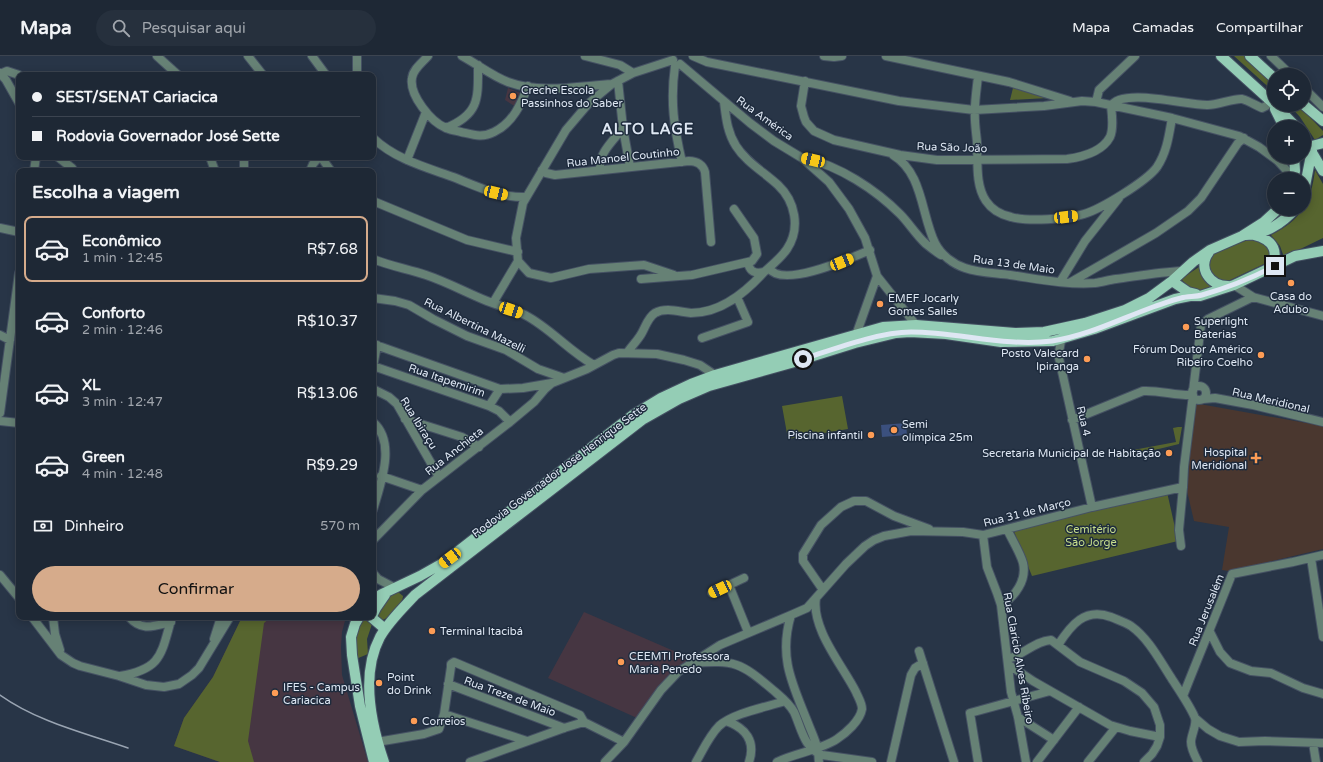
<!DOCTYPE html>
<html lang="pt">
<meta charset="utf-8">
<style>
body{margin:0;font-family:"Varela Round",sans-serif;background:#26303d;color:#f1f3f6;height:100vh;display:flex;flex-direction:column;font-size:15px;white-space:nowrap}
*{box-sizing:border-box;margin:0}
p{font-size:13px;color:#a1a6ad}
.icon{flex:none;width:22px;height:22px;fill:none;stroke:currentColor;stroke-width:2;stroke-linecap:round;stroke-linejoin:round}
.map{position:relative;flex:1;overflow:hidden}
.drawer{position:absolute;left:16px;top:112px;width:360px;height:452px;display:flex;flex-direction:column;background:#1e2835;border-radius:8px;box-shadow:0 2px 10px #0003,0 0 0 1px #3c4450}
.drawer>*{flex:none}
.banner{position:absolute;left:16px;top:16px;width:360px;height:88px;border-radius:8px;box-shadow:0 2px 10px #0003,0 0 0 1px #3c4450;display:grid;align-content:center;height:88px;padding:0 16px;background:#1e2835}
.buttons{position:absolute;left:1267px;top:12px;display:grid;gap:8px}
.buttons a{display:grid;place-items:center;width:44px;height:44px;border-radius:50%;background:#1e2835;box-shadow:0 2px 10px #0003,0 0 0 1px #3c4450;font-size:20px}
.end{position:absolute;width:18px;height:18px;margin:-9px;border:5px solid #dee7f3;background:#111;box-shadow:0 0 0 2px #111}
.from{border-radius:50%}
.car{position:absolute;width:12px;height:24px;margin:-12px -6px;border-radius:5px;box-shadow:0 0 3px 1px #0007;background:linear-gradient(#f5c518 24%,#345 0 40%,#f5c518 0 76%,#345 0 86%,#f5c518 0)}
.banner b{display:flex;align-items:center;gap:14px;height:38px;font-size:15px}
.banner b+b{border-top:1px solid #3c4450}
.banner i{width:10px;height:10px;background:#f1f3f6}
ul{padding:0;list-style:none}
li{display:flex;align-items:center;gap:12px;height:66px;margin:0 8px 6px;padding:0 8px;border:2px solid transparent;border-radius:8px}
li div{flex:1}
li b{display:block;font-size:15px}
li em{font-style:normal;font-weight:600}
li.selected{border-color:#d6ab8b}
li>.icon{width:36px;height:36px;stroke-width:1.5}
h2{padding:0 16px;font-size:18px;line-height:48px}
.pay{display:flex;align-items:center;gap:10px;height:44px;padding:0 16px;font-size:15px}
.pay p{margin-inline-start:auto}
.cta{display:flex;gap:8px;margin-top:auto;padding:8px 16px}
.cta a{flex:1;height:46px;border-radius:24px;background:#d6ab8b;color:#111;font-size:16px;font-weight:600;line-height:46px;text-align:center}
header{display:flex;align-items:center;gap:24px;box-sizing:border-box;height:56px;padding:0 20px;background:#1e2835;border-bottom:1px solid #3c4450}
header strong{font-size:19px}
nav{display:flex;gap:22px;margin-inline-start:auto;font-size:14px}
.search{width:280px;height:36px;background:#26303d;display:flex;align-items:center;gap:10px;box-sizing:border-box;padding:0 14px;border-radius:22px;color:#a1a6ad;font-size:15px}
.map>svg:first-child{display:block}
.education{fill:#463642}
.medical{fill:#4a372f}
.green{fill:#57652f}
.water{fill:#3b507e}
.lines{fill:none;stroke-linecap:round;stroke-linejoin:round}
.minor-casing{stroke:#455163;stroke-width:10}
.major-casing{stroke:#455163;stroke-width:12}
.minor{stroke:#668175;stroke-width:8}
.major{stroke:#94cdb5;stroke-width:10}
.rail{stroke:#99a4b2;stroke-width:1.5}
.route{stroke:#dee7f3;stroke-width:5}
.poi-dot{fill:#fd9c55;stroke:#1e2b3d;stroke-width:1.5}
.labels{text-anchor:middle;stroke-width:3;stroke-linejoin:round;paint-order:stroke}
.poi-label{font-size:11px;fill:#dee7f3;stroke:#1e2b3d;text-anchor:start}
.street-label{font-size:11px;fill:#dee7f3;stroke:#1e2b3d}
.park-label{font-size:11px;fill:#c8df8c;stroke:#1e2b3d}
.district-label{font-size:15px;font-weight:bold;letter-spacing:1px;fill:#dee7f3;stroke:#1e2b3d}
</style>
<header>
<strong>Mapa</strong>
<div class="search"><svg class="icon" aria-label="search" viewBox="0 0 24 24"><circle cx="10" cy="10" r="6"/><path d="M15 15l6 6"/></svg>Pesquisar aqui</div>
<nav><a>Mapa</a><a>Camadas</a><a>Compartilhar</a></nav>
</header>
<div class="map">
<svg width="1323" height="706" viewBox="0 0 1323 706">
<rect width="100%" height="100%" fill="#283547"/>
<!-- education -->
<path class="education" d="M508,32L523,38L516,51L505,44Z
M584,556L690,602L658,630L637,662L548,622Z
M242,561H346L342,576L341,591L342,619L368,706H220L174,690L184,662L213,621Z"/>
<!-- medical -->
<path class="medical" d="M1194,347L1323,370V493L1229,515L1222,514L1229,471L1194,465L1187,435Z"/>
<!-- green -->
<path class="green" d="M1234,0H1244L1274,27V36Z
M1013,32L1048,42L1010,44Z
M1289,49H1298L1323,75V79L1315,84L1300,61Z
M1315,114L1323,128V182L1284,201L1280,190L1271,179C1301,164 1311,147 1315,114Z
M1254,182L1268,190L1270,197L1266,207L1228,225H1224L1216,224L1207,210L1214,196Z
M1202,209L1219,231C1200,236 1195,238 1181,223Z
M842,340L848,373L788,383L782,350Z
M1178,371H1182L1179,388L1118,403L1117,397L1176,386L1173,372Z
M1167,436L1178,485L1032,520L1013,473Z
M398,536L403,540C403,547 389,563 382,564L377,561V557L391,538Z
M242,561H271L264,567L248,685L254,706H220L174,690L184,662L213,621Z
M363,563L372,568L367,583L368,598L356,603L355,577Z"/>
<!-- water -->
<path class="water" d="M906,367L907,379L882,381L881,369Z"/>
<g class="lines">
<!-- minor casing -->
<g class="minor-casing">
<path id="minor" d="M157,0L178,19
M248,0L263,19
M312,0L326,19
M428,0C423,6 413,13 412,22C409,39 431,66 446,72C451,74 457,75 461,76C474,79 482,82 494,76C513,67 521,48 528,30
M462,0C477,8 492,20 508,26C540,38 579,30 612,28
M585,0L620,9L633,17
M693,0L707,6L899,45L974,54L1044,50L1082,45L1096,46L1172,62L1239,80L1259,91L1278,105L1289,117L1291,123
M824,0L834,1L842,0
M886,0L1009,26L1070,45
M1271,0L1291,19
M680,8L750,67L774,85L802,102L829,126L849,153L865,182L877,220L916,269
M675,10C670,45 674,72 682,106
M0,17L6,24L19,47
M0,18L7,15L19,19
M357,19V0
M978,20C977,31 975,42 975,53C974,64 976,75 977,86C978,105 975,129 986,145C992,154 1002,159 1011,161C1028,166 1068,163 1084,158C1101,153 1147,125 1157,111C1167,96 1169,79 1172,62
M618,25L623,72L630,111
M805,25L801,50L804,61L806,66L814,75L834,84L900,99L937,104L1067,103C1082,101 1102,96 1110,81C1114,72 1112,59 1111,50C1122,31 1189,50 1208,49C1217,49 1235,42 1242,43C1249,45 1255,49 1262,52L1266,50L1271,45
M1304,32L1323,51
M724,46C726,61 727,76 736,90C746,106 764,116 778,129C795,145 801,172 787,193C781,202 772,209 764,216C755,218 750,216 748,207
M1096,46L1099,34L1135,0
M446,72C480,58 478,42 478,9
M373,82C395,103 425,111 453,121C476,130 500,142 526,141
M893,99C923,117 921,158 935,187C941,199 953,208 965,212C979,217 996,217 1010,219C1038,223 1067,229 1095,227C1102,226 1109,224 1116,223C1138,220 1160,216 1182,215
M58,101L72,112L74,115
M210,101L215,115
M244,101V115
M321,101L331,115
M805,102C839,110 875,133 900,158C909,167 916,179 926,188C931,192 936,196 941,199
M407,104L426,56
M542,114L546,117L555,119L689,105C697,105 703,109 705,116L711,186
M600,114C598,97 614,84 623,72
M34,115L36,101
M310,115L313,108L319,101
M373,145L467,184L518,196
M0,172L19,176
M373,203C390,210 408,213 426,219C447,226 467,237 487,245C500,250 513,253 525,259C550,272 569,295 594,309
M518,205L529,217L551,222L589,213L644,209L674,219
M769,212C782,233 851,202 870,194
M641,223L692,219L752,205L757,198L754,182L734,153
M1060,226L1085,185L1119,142
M1071,226L1156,177L1188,155L1201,142L1238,87L1244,82
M1234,229L1253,241L1323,260
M373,242L395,245L409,249L433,263L467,280L506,294L538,313L564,322
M493,247L518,205L516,182L523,147L566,74L589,47L612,28L633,17L673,4
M0,279L10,284
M856,279L877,220
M702,282L748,266L737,241
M1061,283C1061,290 1058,295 1059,302L1092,451
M373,288L500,333L523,332L552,327L587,313L613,299L619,297L657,298L684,304L700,309L715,319
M627,297C631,291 636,286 640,280C645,273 647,262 655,257C666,251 680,256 691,257C721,257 745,237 764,216
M373,310L489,350L499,355L510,366
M373,311L377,289
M1192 337a7 7 0 1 1 14 0a7 7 0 1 1-14 0Z
M373,333L389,341L397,348L439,421
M1193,335L1201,269L1208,263L1253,241
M1203,343L1215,342L1253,349L1323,366
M489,350L500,333
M0,357L19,217
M405,363L462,381L479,391
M1072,364L1143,335C1160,334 1176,340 1193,339L1184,411L1183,431L1179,474L1181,490
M0,365L19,367
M373,366C397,387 380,429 373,454
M381,420L422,434
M983,479L987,511L997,537L1001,549L1011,636L1018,661L1026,706
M373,484L422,434L510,366L534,346L545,333L552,327
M1311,502L1323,581
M373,517L378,523L395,532
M0,519L19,542
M729,529L748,576
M823,534L803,505V498L821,469L841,451L854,445H866L894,460L929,473
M712,537L744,522
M1001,549C1015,541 1027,524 1023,507C1020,496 1012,484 1007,473
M791,559C778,602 793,629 808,667C811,675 815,683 817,691C819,696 818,701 819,706
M32,561L61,599L73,607L80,610L119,620L146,629L164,631L179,628L192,619L199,612L230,561
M53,561L55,578L60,594
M129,561C142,576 154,570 171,566
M1210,576L1220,596L1230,607L1251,615L1271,617L1303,632L1323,638
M214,583L221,561
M1058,589C1071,569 1085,551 1111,561C1118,564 1125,566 1131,570C1148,582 1159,603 1170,620C1177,631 1191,651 1195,662C1197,669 1191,679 1191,686C1191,693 1195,700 1198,706
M919,595L954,706
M1008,603C1023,599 1035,585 1051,584L1080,606L1124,625L1142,637L1154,651L1160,669V681L1157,690L1152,698L1144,706
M692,607C735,604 740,606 773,634C781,641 789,647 794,656C801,671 804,693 822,699L872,706
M1009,609L1033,625L1110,669L1130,675L1160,681
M120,620C163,613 161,597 172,561
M448,628L564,672
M1183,640C1199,599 1216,559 1232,518L1293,506L1323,499
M444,658L527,685
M1018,661L1054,684
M1195,662L1208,673L1220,680L1239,686L1265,685L1323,687
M726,665C746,672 756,685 749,706
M377,686L424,678L439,673L444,658L451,611V608L454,606L580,659L584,666L624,686
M1313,687L1316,706
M470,706L564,672L584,666
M605,706L624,686L661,634L678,616L720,589L791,559L807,552L846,508L865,490L874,484L884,480L911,475L963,476L983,479L1092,451L1183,431
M696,706C703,694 709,680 719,670C733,657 767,651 785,645
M777,706C795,697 821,694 837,683C846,677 860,665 862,653C862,647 858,641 856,636C843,610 811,573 816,542
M891,706L911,619L915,612L923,607
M978,706L970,657L1050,635
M1037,706L1079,651
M1088,706L1116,671"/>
</g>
<!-- major casing -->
<g class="major-casing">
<path id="major" d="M1221,0L1274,48
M1250,0L1274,22
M1275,49L1296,71
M1304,49L1323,65
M1275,53L1284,71
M1304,83L1323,115
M1304,92L1323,87
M1293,123L1295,115L1294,101
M1304,135L1312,94
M1246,179C1264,179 1283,167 1295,153
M1254,179C1274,184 1281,197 1268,214
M1209,196C1197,212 1210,230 1228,230
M1172,225L1188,236L1196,238
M373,544L382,538L420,520L443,507L633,359L661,342L691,328L715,319L883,271L916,269L1015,277L1044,276L1085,267L1125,254L1149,242L1172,225L1193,206L1210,194L1242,180L1264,166L1278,153
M373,558L376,552L385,539
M359,561L355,568L351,581L352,599L360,650L374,706
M371,561L385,573
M384,706C371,668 360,619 380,581C389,565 403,552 415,539L642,364L679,343L709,330L791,307L855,287L896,277L910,276L946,278L1001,286L1053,285L1094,273L1175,243L1190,240H1200L1234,229L1295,200L1323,195"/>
</g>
<!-- minor -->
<use href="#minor" class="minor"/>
<!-- major -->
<use href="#major" class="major"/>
<!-- rail -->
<path class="rail" d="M0,639C38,666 85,677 128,692"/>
</g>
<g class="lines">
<!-- route -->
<path class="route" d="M803,303C834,293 879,276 911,276C958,276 1005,291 1052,285C1087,280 1120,263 1153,251C1162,248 1172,244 1181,242C1188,240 1195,241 1202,239C1227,232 1252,222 1275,210"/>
</g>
<!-- markers -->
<g class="poi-dot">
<circle cx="513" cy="40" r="4"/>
<circle cx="1291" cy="227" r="4"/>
<circle cx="880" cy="248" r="4"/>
<circle cx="1186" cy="271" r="4"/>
<circle cx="1261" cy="299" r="4"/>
<circle cx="1087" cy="303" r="4"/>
<circle cx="894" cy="374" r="4"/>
<circle cx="871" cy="379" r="4"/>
<circle cx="1169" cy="397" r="4"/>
<path d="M1254 396h4v4h4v4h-4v4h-4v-4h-4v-4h4z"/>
<circle cx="432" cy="575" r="4"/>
<circle cx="621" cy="606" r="4"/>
<circle cx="379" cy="627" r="4"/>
<circle cx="275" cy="637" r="4"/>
<circle cx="414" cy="665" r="4"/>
</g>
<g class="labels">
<!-- poi labels -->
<g class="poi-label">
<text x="521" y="38">Creche Escola<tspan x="521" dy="13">Passinhos do Saber</tspan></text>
<text x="1291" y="244" text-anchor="middle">Casa do<tspan x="1291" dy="13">Adubo</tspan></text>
<text x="888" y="246">EMEF Jocarly<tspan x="888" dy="13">Gomes Salles</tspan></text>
<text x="1194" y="269">Superlight<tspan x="1194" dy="13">Baterias</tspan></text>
<text x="1253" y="297" text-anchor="end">Fórum Doutor Américo<tspan x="1253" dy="13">Ribeiro Coelho</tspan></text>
<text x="1079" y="301" text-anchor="end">Posto Valecard<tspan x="1079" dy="13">Ipiranga</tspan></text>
<text x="902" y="372">Semi<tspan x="902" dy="13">olímpica 25m</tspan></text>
<text x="863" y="383" text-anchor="end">Piscina infantil</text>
<text x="1247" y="400" text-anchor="end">Hospital<tspan x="1247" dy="13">Meridional</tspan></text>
<text x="1161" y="401" text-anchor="end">Secretaria Municipal de Habitação</text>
<text x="440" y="579">Terminal Itacibá</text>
<text x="629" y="604">CEEMTI Professora<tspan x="629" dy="13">Maria Penedo</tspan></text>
<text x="387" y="625">Point<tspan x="387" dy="13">do Drink</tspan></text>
<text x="283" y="635">IFES - Campus<tspan x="283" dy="13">Cariacica</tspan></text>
<text x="422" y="669">Correios</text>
</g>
<!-- street labels -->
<g class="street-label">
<text transform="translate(765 62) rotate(36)" y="4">Rua América</text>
<text transform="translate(952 91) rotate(2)" y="4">Rua São João</text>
<text transform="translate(623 101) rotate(-6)" y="4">Rua Manoel Coutinho</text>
<text transform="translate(1014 208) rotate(8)" y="4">Rua 13 de Maio</text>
<text transform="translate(475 269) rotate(26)" y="4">Rua Albertina Mazelli</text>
<text transform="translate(447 324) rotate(19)" y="4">Rua Itapemirim</text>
<text transform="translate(1271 344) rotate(13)" y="4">Rua Meridional</text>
<text transform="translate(1084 365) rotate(77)" y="4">Rua 4</text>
<text transform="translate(419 367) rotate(58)" y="4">Rua Ibiraçu</text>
<text transform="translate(454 395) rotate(-38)" y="4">Rua Anchieta</text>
<text transform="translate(559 414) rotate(-37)" y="4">Rodovia Governador José Henrique Sette</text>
<text transform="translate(1027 456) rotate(-14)" y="4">Rua 31 de Março</text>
<text transform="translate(1206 554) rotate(-68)" y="4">Rua Jerusalém</text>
<text transform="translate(1019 602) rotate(80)" y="4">Rua Clarício Alves Ribeiro</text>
<text transform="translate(510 640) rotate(20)" y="4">Rua Treze de Maio</text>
</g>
<!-- park labels -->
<g class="park-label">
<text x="1091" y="477">Cemitério<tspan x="1091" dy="13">São Jorge</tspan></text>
</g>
<!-- district labels -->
<g class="district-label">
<text x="648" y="78">ALTO LAGE</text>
</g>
</g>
</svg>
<div class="buttons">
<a><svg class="icon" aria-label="locate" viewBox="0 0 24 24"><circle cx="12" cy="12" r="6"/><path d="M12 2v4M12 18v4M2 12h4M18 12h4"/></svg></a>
<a>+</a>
<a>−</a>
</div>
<i class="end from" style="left:803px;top:303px"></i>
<i class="end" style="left:1275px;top:210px"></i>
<i class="car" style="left:813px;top:104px;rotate:283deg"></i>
<i class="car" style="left:496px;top:137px;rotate:103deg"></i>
<i class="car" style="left:1066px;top:161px;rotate:83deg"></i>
<i class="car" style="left:842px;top:206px;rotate:68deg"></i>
<i class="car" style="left:511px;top:254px;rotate:109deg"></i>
<i class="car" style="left:450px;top:502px;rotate:233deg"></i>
<i class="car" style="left:720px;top:533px;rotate:245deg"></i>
<div class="banner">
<b><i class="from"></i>SEST/SENAT Cariacica</b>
<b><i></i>Rodovia Governador José Sette</b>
</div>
<section class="drawer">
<h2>Escolha a viagem</h2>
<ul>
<li class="selected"><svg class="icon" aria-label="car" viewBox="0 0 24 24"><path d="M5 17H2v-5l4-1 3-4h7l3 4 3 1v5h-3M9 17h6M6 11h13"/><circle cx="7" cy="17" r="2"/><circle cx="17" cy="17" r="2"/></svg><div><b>Econômico</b><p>1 min · 12:45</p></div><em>R$7.68</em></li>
<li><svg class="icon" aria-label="car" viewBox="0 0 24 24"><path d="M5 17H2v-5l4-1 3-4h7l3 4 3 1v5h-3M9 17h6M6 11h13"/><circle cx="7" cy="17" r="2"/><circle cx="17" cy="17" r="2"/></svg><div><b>Conforto</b><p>2 min · 12:46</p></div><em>R$10.37</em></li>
<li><svg class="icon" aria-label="car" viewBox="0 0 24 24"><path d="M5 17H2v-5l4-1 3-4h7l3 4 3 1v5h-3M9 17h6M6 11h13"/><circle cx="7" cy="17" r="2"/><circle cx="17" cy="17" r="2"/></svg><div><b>XL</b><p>3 min · 12:47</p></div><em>R$13.06</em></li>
<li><svg class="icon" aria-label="car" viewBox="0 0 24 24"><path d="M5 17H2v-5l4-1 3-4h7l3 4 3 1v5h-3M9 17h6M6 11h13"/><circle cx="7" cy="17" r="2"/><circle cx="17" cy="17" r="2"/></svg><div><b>Green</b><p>4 min · 12:48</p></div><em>R$9.29</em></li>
</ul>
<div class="pay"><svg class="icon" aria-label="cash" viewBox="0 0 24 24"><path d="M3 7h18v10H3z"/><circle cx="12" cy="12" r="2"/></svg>Dinheiro<p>570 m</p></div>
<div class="cta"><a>Confirmar</a></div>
</section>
</div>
